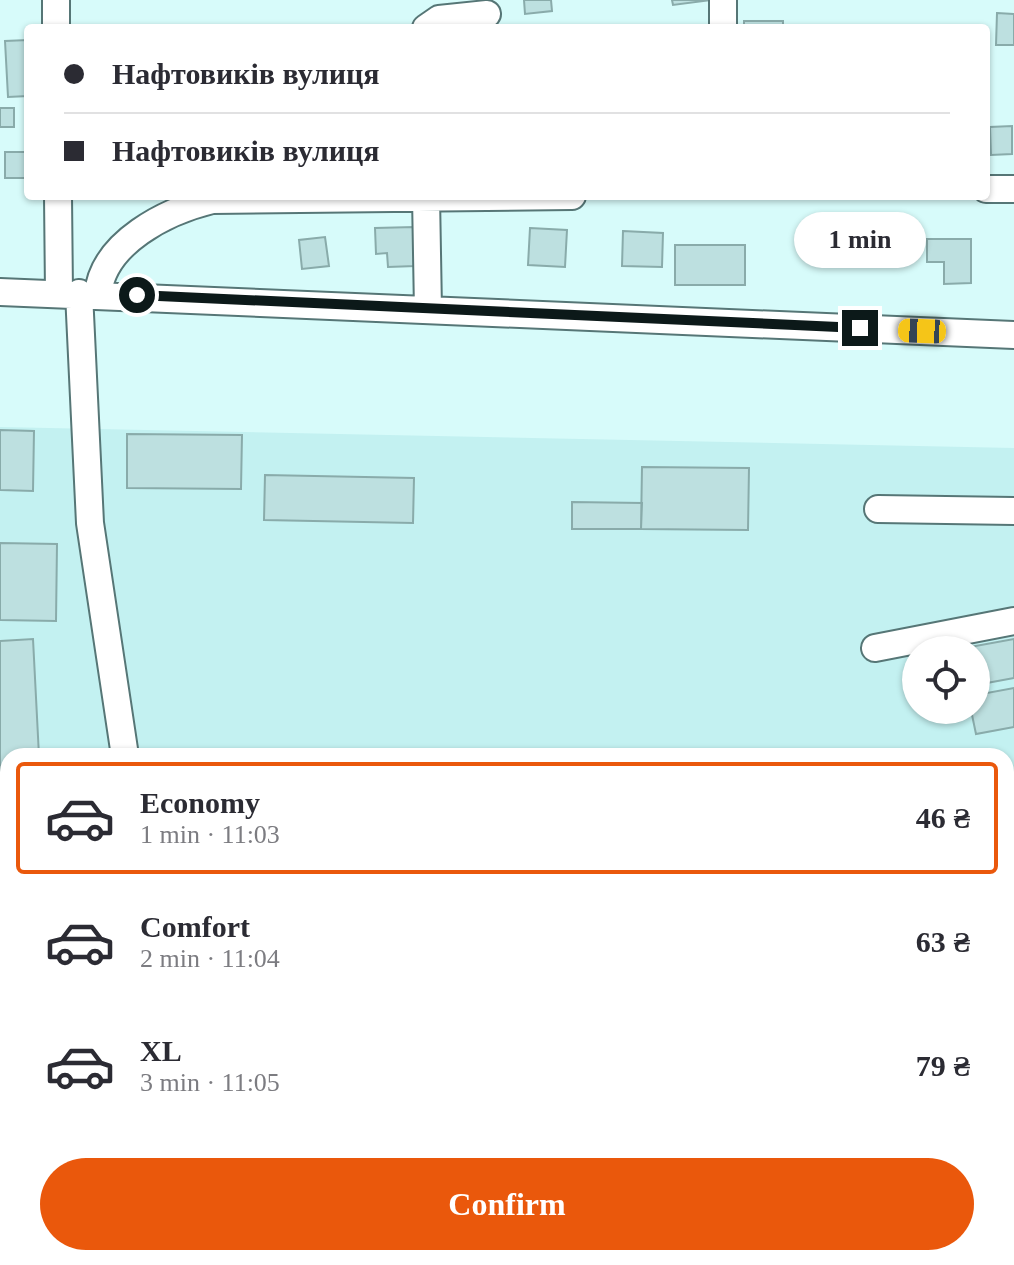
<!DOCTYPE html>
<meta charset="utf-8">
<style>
body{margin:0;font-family:"Times New Roman",serif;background:#f7f7f7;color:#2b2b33;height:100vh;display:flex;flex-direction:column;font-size:30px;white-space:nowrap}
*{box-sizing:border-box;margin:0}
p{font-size:26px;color:#7c7c81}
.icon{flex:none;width:44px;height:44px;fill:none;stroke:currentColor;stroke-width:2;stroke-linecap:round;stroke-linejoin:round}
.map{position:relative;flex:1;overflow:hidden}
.side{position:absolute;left:0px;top:748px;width:1014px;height:518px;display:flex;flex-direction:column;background:#fff;border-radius:24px 24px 0 0;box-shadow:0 2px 6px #0004}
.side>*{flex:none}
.guide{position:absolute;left:24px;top:24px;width:966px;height:176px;border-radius:8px;box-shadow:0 2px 6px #0004;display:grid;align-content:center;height:176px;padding:0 40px;background:#fff}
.buttons{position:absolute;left:902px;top:636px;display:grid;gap:16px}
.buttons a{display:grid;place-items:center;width:88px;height:88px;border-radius:50%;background:#fff;box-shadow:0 2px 6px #0004;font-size:40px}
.end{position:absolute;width:36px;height:36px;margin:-18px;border:10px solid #0c1919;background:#fff;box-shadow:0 0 0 4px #fff}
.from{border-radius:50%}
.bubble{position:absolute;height:56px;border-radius:28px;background:#fff;box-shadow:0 2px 6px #0004;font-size:26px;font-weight:800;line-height:56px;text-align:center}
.car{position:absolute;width:24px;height:48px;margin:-24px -12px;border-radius:10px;box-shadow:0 0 6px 2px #0007;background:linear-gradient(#f5c518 24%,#345 0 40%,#f5c518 0 76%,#345 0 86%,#f5c518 0)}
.guide b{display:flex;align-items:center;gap:28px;height:76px;font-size:30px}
.guide b+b{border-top:2px solid #e1e1e2}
.guide i{width:20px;height:20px;background:#2b2b33}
ul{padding:14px 0 0;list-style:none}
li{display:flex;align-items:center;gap:24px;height:112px;margin:0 16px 12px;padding:0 24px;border:4px solid transparent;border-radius:8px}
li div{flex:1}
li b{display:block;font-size:30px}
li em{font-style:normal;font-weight:800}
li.on{border-color:#ea580c}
li>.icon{width:72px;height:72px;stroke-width:1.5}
.cta{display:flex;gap:16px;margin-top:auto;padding:16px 40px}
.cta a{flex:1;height:92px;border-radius:48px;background:#ea580c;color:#fff;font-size:32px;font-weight:800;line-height:92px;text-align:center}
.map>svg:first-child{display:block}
.built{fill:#c3f1f1;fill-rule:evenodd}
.building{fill:#bde0e0;stroke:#89abaa;stroke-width:2}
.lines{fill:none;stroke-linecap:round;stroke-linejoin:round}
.minor-casing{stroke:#567676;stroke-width:30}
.minor{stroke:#fff;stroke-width:26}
.route{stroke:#0c1919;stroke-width:10}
</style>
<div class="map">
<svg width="1014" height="1265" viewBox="0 0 1014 1265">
<rect width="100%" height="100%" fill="#d7fbfa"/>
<!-- built -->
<path class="built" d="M0,427L1014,448V1140L1006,1139V756H8V1258H348L352,1265H0ZM916,650H976V710H916Z
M1006,1173H1014V1265H411L408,1258H1006Z"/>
<!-- building -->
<path class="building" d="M524,0H551L552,11L525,14Z
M672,0H711L673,5Z
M997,13L1014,14V45H996Z
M744,21H783V28H744Z
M28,40V96L8,97L5,41Z
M0,108H14V127H0Z
M1012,126V154L991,155L990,127Z
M5,152H28V178H5Z
M414,227L415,266L388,267L387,253L376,254L375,228Z
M530,228L567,230L565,267L528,265Z
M623,231L663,233L662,267L622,266Z
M325,237L329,266L302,269L299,240Z
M927,239H971V283L944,284V262H927Z
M675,245H745V285H675Z
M0,430L34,431L33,491L0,490Z
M127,434L242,435L241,489L127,488Z
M642,467L749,468L748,530L641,529Z
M265,475L414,478L413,523L264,520Z
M572,502L642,503L641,529H572Z
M0,543L57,544L56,621L0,620Z
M33,639L39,756H8V786H0V641Z
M1014,639V678L976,685V650L959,649Z
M1014,688V727L976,734L971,710H976V695Z
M8,929V962L0,963V930Z
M1006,1094L1014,1095V1126L1006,1125Z
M0,1177H8V1213L0,1214Z
M1006,1198H1014V1264L847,1261L1006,1258Z
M415,1258H468L471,1265H418Z"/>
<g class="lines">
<!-- minor casing -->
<g class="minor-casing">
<path id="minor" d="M56,0V28
M426,28L439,19L487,14
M723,28V0
M986,189H1014
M58,196L59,293
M426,196L428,310
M0,292L1014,335
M79,293L90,523L125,756
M98,294C103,242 167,211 212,200L572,196
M878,509L1014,511
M875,648L1014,621
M1006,1154L1014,1155
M187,1258L189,1265
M374,1258L377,1265"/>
</g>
<!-- minor -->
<use href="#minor" class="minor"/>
</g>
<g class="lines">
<!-- route -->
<path class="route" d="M137,295L860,328"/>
</g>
</svg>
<div class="buttons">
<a><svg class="icon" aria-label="locate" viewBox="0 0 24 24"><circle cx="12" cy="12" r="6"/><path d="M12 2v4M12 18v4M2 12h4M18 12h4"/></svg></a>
</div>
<i class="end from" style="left:137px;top:295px"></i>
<i class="end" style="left:860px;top:328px"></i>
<div class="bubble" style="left:794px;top:212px;width:132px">1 min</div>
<i class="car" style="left:922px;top:331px;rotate:272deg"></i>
<div class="guide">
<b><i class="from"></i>Нафтовиків вулиця</b>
<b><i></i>Нафтовиків вулиця</b>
</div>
<section class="side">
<ul>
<li class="on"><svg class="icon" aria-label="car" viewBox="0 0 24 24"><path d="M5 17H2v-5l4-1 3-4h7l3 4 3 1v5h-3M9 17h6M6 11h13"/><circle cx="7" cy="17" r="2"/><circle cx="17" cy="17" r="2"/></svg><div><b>Economy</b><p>1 min · 11:03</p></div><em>46 ₴</em></li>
<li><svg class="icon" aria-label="car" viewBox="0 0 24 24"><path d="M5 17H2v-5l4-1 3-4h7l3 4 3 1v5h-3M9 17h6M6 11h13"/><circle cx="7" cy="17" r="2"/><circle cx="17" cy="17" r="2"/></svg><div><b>Comfort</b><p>2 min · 11:04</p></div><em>63 ₴</em></li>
<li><svg class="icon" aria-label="car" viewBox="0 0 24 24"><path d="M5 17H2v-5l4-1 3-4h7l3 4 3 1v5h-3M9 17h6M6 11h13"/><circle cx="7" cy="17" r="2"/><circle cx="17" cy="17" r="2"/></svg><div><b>XL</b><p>3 min · 11:05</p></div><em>79 ₴</em></li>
</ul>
<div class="cta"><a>Confirm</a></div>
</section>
</div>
